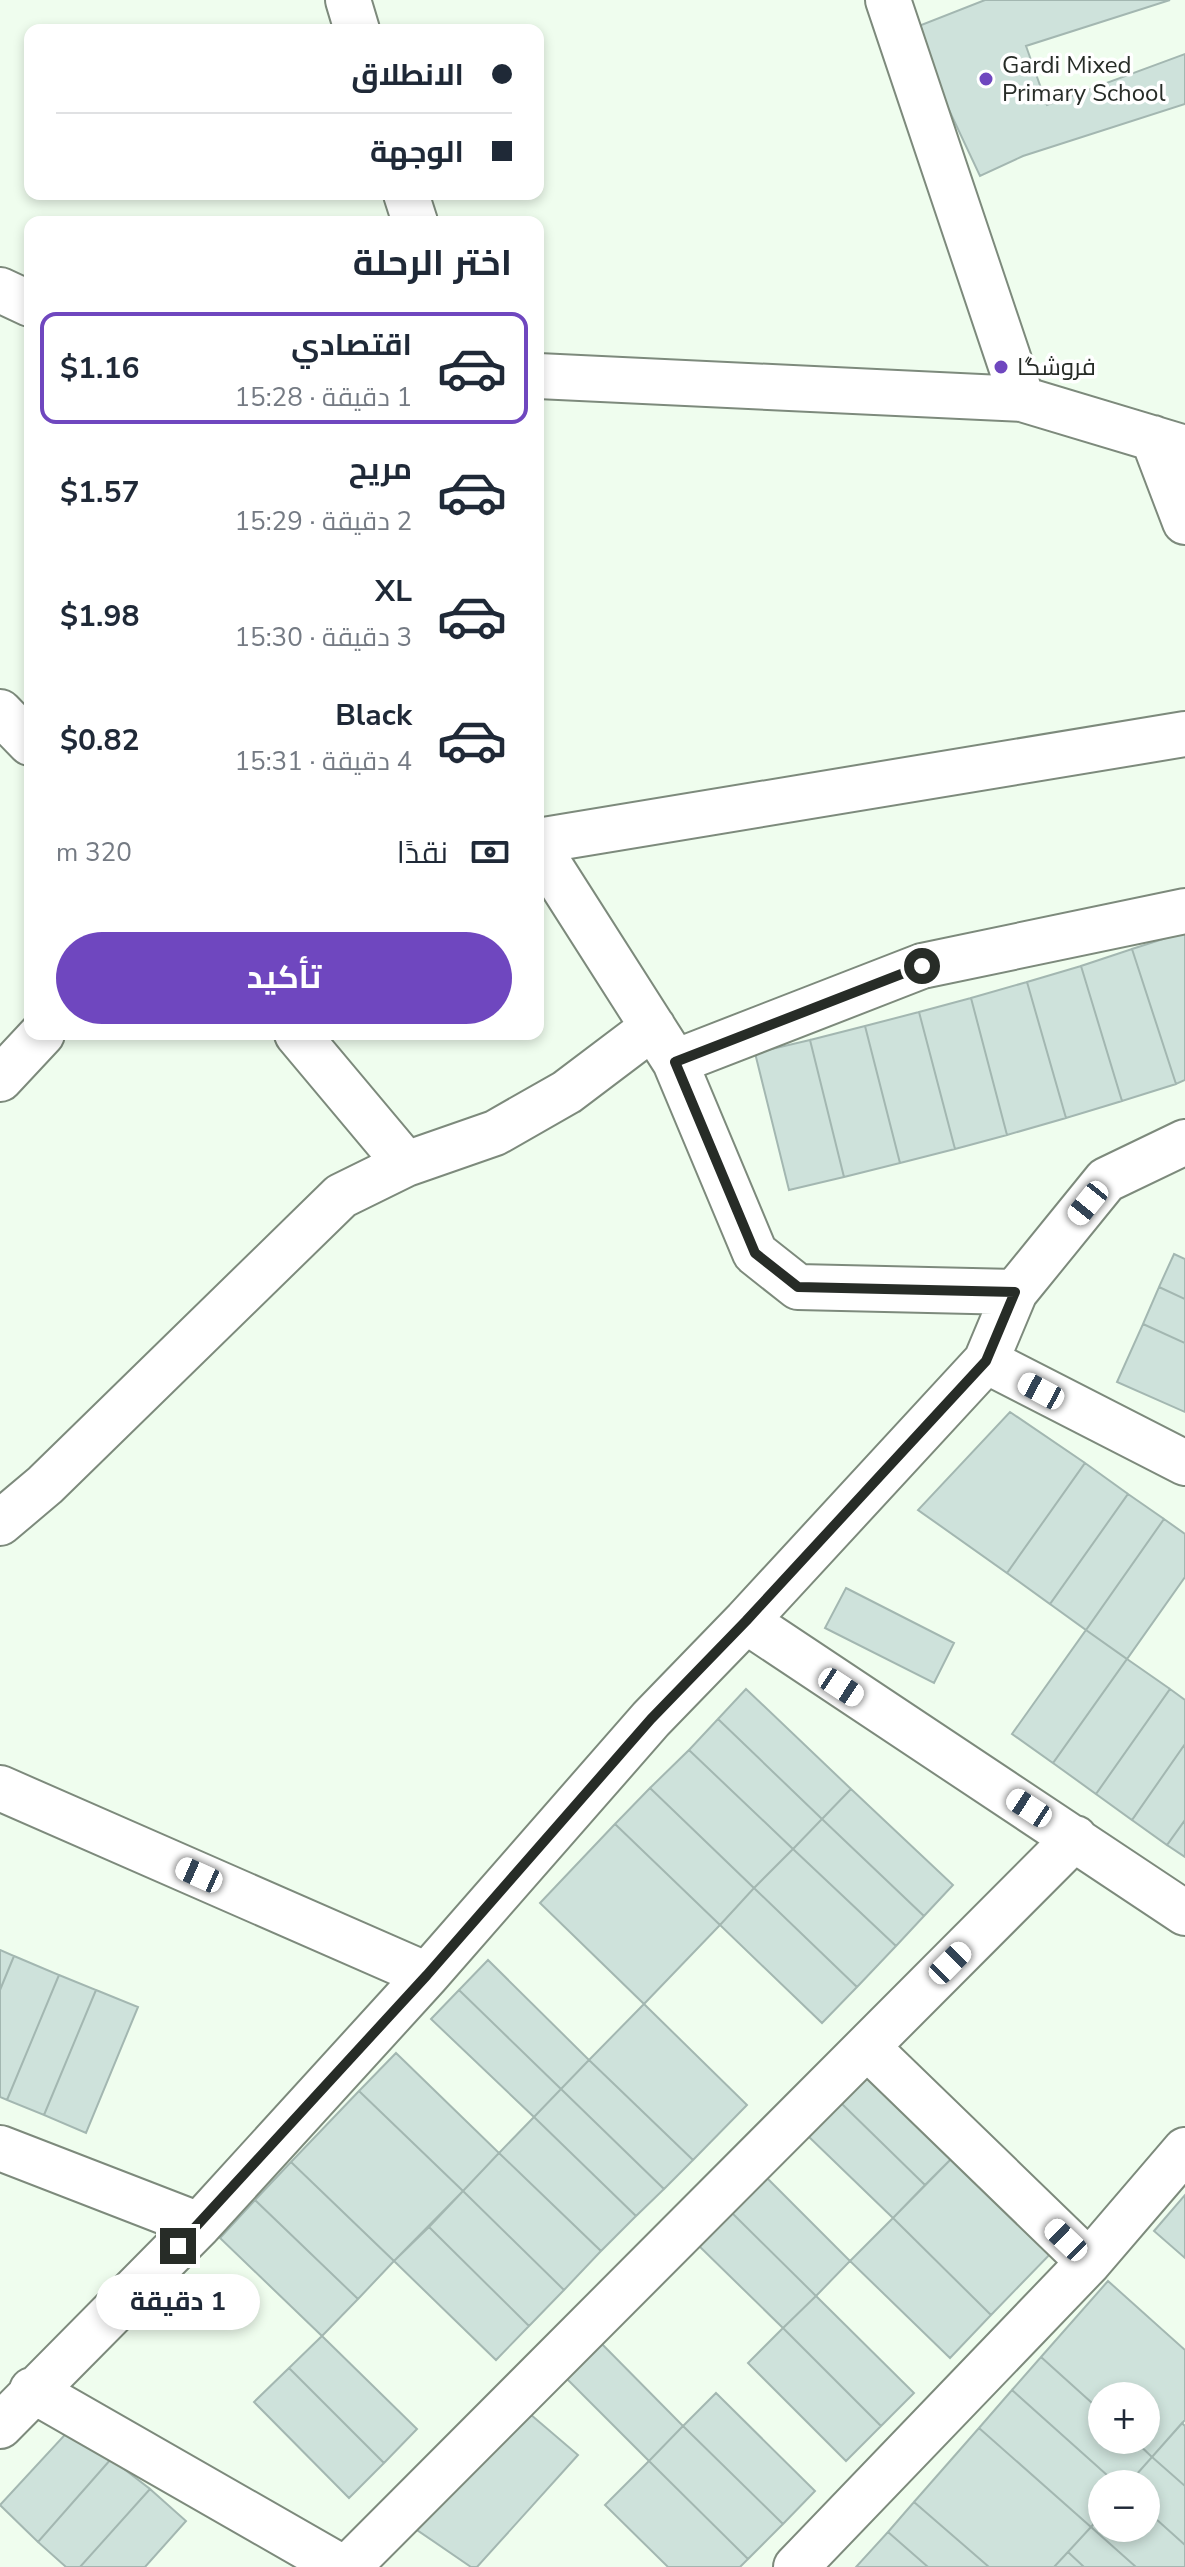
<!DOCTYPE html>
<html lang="ar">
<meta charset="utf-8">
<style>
body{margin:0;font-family:"Nunito Sans",Cairo,sans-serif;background:#f2f2f3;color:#1f2937;direction:rtl;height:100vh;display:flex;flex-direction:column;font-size:30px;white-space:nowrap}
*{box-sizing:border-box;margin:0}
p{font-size:26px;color:#747a83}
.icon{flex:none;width:44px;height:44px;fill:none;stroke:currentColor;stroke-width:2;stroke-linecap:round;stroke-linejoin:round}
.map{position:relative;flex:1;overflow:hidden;direction:ltr}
.drawer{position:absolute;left:24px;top:216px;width:520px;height:824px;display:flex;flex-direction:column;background:#fff;border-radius:16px;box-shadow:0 4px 12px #0003;direction:rtl}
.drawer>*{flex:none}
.guide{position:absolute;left:24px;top:24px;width:520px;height:176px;border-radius:16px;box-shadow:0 4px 12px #0003;direction:rtl;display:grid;align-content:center;height:176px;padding:0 32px;background:#fff}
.controls{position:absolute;left:1088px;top:2382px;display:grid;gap:16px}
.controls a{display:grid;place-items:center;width:72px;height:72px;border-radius:50%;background:#fff;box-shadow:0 4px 12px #0003;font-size:40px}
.end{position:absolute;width:36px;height:36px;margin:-18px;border:10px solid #272c27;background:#fff;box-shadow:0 0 0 4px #fff}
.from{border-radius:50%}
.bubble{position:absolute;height:56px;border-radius:28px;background:#fff;box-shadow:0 4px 12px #0003;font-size:26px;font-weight:700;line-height:56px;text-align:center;direction:rtl}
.car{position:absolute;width:24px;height:48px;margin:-24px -12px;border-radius:10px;box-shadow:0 0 6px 2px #0007;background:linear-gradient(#fff 24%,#345 0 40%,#fff 0 76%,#345 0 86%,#fff 0)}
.guide b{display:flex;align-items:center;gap:28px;height:76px;font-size:30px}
.guide b+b{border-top:2px solid #e0e1e3}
.guide i{width:20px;height:20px;background:#1f2937}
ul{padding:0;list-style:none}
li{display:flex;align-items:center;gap:24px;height:112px;margin:0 16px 12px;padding:0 16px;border:4px solid transparent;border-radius:16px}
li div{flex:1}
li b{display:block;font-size:30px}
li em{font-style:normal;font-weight:700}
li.selected{border-color:#6f47bf}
li>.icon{width:72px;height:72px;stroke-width:1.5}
h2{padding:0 32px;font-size:36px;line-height:96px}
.pay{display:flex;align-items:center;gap:20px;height:88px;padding:0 32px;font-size:30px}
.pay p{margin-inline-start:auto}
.button{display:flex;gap:16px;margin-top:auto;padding:16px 32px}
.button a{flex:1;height:92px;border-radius:48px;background:#6f47bf;color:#fff;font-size:32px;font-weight:700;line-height:92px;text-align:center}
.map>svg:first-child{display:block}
.building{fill:#cee2db;stroke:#a3b7b1;stroke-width:2}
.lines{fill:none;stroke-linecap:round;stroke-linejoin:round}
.minor-casing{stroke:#7d8a7c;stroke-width:48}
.minor{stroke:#fff;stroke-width:44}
.route{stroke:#272c27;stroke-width:10}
.poi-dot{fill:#6f47bf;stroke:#fff;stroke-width:3}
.labels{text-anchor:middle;stroke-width:7;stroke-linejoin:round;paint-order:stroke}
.poi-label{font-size:24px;fill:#272c27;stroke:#fff;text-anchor:start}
</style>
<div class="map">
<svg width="1185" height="2567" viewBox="0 0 1185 2567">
<rect width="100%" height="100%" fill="#effdee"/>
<!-- building -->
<path class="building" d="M985,0H1170L1026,46L1047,105L1185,54V104L1023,156L980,176L911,29Z
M1185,932V1080L1176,1084L1132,949Z
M1132,949L1176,1084L1122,1101L1081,966Z
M1081,966L1122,1101L1066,1118L1027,982Z
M1027,982L1066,1118L1007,1135L971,998Z
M971,998L1007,1135L955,1149L919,1012Z
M919,1012L955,1149L900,1163L865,1026Z
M865,1026L900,1163L844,1177L810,1040Z
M810,1040L844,1177L789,1190L755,1053Z
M1174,1254L1185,1259V1299L1159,1287Z
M1159,1287L1185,1299V1343L1143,1324Z
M1143,1324L1185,1343V1412L1117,1382Z
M1010,1412L1085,1463L1007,1573L918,1510Z
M1085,1463L1128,1494L1050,1604L1007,1573Z
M1128,1494L1164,1519L1086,1630L1050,1604Z
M1164,1519L1185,1534V1577L1127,1659L1086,1630Z
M846,1588L954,1643L934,1683L825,1628Z
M1086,1630L1127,1659L1053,1763L1012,1734Z
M1127,1659L1170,1689L1096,1794L1053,1763Z
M746,1689L851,1789L822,1819L718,1719Z
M1170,1689L1185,1700V1744L1132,1820L1096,1794Z
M718,1719L822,1819L793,1849L689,1750Z
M1185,1744V1820L1167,1845L1132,1820Z
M689,1750L793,1849L754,1888L650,1788Z
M650,1788L754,1888L720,1925L615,1824Z
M851,1789L953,1885L924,1916L822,1819Z
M822,1819L924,1916L896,1946L793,1849Z
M1185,1820V1857L1167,1845Z
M615,1824L720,1925L644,2004L540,1903Z
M793,1849L896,1946L857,1987L754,1888Z
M754,1888L857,1987L822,2023L720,1925Z
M0,1950L14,1956L0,1990Z
M14,1956L59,1975L7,2100L0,2097V1990Z
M488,1960L589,2060L561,2089L459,1990Z
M59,1975L96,1990L44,2115L7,2100Z
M96,1990L138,2007L86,2133L44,2115Z
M459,1990L561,2089L534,2117L431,2019Z
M644,2004L747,2105L693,2160L589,2060Z
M396,2053L499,2153L463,2191L359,2091Z
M589,2060L693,2160L664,2189L561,2089Z
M873,2070L958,2152L925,2185L841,2103Z
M561,2089L664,2189L636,2216L534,2117Z
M359,2091L463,2191L394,2261L291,2162Z
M841,2103L925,2185L893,2218L808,2136Z
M534,2117L636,2216L601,2251L499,2153Z
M958,2152L1056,2248L991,2315L893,2218Z
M499,2153L601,2251L564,2290L463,2191Z
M291,2162L394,2261L358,2299L255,2200Z
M765,2176L850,2261L816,2296L730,2211Z
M463,2191L564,2290L529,2326L429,2227Z
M1185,2195V2258L1154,2231Z
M255,2200L358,2299L322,2336L220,2238Z
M730,2211L816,2296L783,2328L697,2244Z
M893,2218L991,2315L950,2358L850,2261Z
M429,2227L529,2326L496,2360L394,2261Z
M1108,2281L1185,2350V2420L1152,2457L1134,2440H1146V2396H1102V2412L1041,2357Z
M816,2296L914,2393L881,2426L783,2328Z
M783,2328L881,2426L846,2461L748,2363Z
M322,2336L417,2429L384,2463L289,2368Z
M595,2337L683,2426L649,2461L560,2372Z
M1041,2357L1102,2412V2440H1134L1152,2457L1128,2484H1117L1012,2390Z
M289,2368L384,2463L349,2498L254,2402Z
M1012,2390L1117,2484H1102V2514L1091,2527L979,2428Z
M716,2393L815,2491L783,2524L683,2426Z
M530,2414L578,2455L477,2567H471L417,2530Z
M1182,2423L1185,2426V2486L1152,2457Z
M683,2426L783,2524L748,2559L649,2461Z
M72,2427L111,2459L38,2542L0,2505Z
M979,2428L1091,2527L1054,2567H989L914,2502Z
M1152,2457L1185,2486V2545L1146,2510V2484H1128Z
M111,2459L150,2489L80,2567H66L38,2542Z
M649,2461L748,2559L740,2567H668L605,2505Z
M150,2489L186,2521L145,2567H80Z
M914,2502L989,2567H928L888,2532Z
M1146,2510L1185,2545V2567H1136L1091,2527L1102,2514V2528H1146Z
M1091,2527L1136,2567H1084L1068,2552Z
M888,2532L928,2567H856Z
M1068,2552L1084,2567H1054Z"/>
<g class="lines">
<!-- minor casing -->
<g class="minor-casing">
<path id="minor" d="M348,0L357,30
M888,0L1022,399
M406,194L415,222
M0,290L30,304
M538,376L1022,399L1185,448
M1153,438L1185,522
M0,712L30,743
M538,841L1185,734
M538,847L675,1062L755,1253L798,1287L1015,1292L1106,1180L1185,1142
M297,1034L406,1164
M675,1062L922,966L1185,911
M0,1079L42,1034
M986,1361L1185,1463
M0,1523L45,1485L341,1196L406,1164L495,1133L567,1092L653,1027
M746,1621L1185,1913
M0,1788L427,1975
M867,2047L1089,2262
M0,2148L199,2225
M32,2390L341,2567
M0,2426L199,2225L427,1975L651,1719L746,1621L986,1361L1015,1292
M348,2567L1075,1838
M796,2567L1089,2262L1185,2150"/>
</g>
<!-- minor -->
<use href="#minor" class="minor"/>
</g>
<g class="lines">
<!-- route -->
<path class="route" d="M178,2246L427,1975L651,1719L746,1621L986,1361L1015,1292L798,1287L755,1253L675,1062L922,966"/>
</g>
<!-- markers -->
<g class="poi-dot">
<circle cx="986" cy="79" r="8"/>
<circle cx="1001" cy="367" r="8"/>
</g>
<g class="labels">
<!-- poi labels -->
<g class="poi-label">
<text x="1002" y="73">Gardi Mixed<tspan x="1002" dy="28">Primary School</tspan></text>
<text x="1017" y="375">فروشگا</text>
</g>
</g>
</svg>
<div class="controls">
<a>+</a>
<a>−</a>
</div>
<i class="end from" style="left:922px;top:966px"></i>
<i class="end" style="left:178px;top:2246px"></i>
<div class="bubble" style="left:96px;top:2274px;width:164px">1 دقيقة</div>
<i class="car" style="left:1088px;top:1203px;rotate:219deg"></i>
<i class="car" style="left:1041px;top:1391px;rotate:298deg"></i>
<i class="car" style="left:841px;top:1687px;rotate:123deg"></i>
<i class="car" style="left:1029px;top:1808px;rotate:303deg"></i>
<i class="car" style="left:199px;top:1875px;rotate:294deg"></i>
<i class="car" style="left:950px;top:1963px;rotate:45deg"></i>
<i class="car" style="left:1066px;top:2240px;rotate:314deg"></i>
<div class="guide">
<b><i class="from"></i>الانطلاق</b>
<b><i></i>الوجهة</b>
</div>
<section class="drawer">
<h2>اختر الرحلة</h2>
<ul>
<li class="selected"><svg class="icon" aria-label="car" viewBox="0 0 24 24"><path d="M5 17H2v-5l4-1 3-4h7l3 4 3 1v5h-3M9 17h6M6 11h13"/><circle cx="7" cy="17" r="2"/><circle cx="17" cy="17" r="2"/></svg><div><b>اقتصادي</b><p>1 دقيقة · 15:28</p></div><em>$1.16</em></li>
<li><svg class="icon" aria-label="car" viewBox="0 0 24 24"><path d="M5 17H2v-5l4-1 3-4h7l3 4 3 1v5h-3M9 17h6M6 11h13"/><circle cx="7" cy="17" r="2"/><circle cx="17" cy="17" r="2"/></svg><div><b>مريح</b><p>2 دقيقة · 15:29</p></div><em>$1.57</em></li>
<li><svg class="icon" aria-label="car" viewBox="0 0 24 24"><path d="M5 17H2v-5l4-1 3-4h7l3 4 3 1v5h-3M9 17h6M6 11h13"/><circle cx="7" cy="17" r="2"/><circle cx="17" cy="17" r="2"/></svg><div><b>XL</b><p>3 دقيقة · 15:30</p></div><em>$1.98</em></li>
<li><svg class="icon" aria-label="car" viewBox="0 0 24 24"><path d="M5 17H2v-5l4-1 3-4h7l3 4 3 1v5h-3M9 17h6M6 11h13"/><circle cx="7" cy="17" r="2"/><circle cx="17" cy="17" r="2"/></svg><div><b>Black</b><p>4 دقيقة · 15:31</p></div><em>$0.82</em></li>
</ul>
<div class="pay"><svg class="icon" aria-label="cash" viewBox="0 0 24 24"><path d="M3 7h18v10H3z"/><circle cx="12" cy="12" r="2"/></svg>نقدًا<p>320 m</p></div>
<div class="button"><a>تأكيد</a></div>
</section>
</div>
